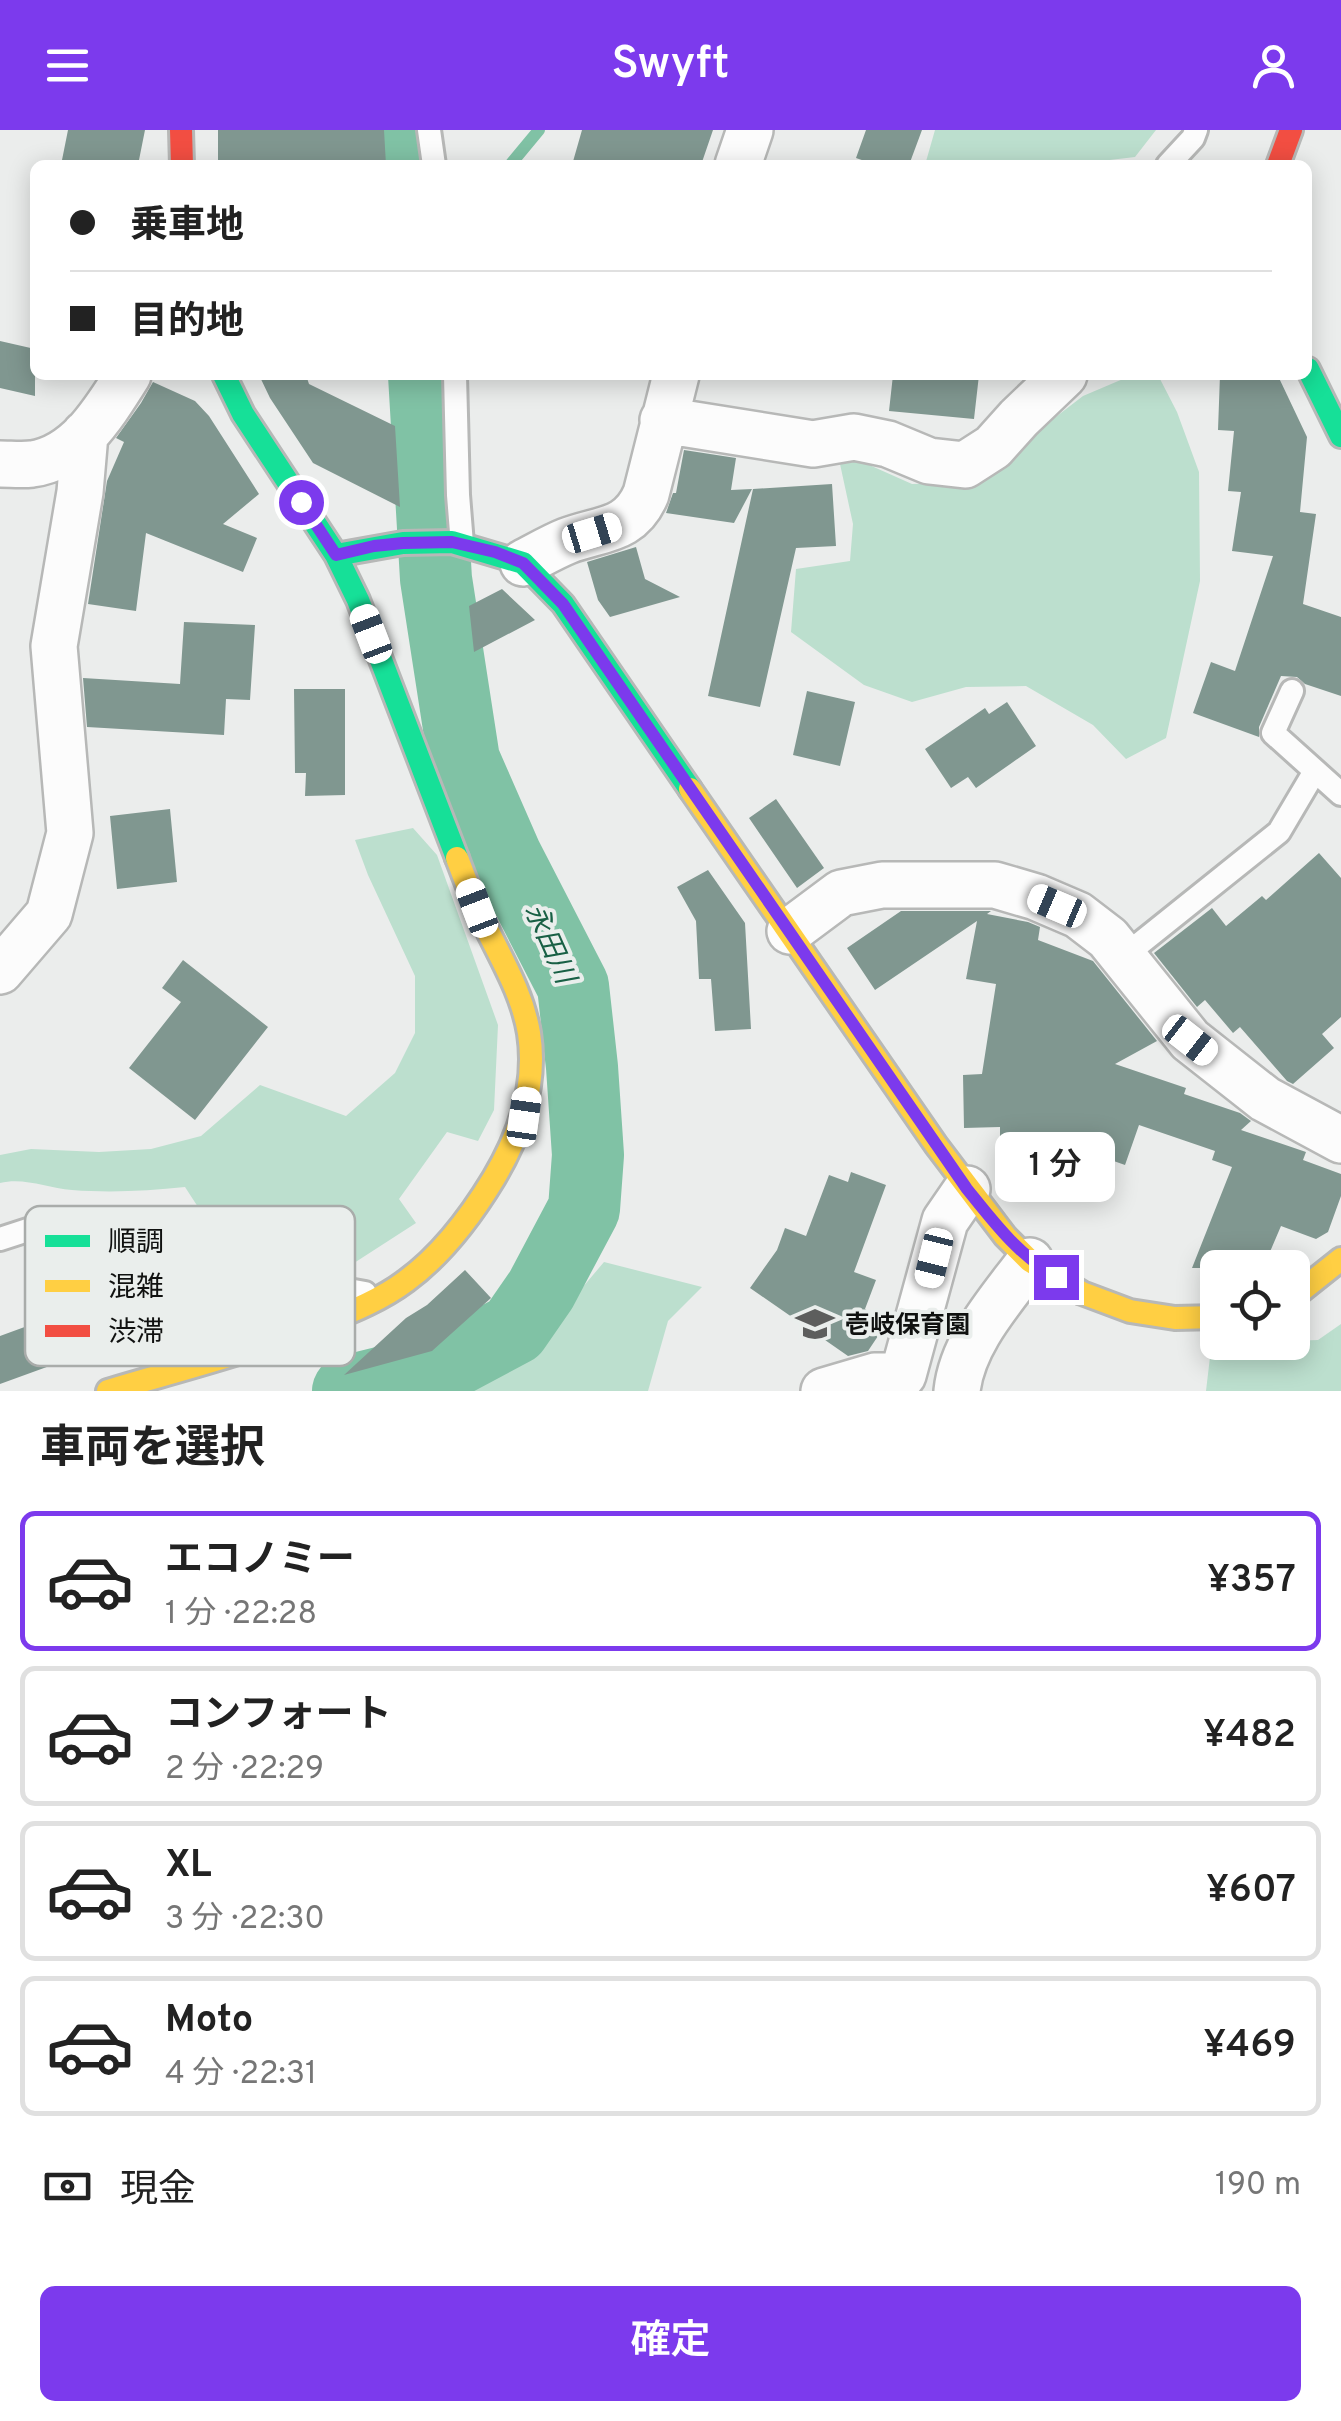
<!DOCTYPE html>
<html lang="ja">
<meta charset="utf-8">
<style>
body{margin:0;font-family:Overpass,"Noto Sans JP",sans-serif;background:#f2f2f2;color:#222;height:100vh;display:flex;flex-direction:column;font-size:38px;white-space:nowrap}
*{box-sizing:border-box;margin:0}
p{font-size:32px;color:#767676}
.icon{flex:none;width:55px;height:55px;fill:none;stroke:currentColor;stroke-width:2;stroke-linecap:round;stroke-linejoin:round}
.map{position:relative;height:1261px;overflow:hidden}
.details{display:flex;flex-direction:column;background:#fff;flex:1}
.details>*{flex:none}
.guide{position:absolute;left:30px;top:30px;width:1282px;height:220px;border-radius:15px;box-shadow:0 5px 25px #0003;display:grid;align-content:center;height:220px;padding:0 40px;background:#fff}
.tools{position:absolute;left:1200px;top:1120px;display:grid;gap:20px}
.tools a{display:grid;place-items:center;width:110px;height:110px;border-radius:15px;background:#fff;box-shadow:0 5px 25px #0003;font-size:50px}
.end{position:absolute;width:45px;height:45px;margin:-22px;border:12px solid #7c3aed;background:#fff;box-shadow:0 0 0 5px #fff}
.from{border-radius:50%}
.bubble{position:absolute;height:70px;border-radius:15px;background:#fff;box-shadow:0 5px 25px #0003;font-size:32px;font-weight:600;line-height:70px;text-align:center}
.car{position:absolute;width:30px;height:60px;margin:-30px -15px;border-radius:12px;box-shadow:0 0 8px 2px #0007;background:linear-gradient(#fff 24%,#345 0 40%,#fff 0 76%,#345 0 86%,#fff 0)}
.guide b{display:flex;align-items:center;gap:35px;height:95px;font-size:38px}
.guide b+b{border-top:2px solid #e0e0e0}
.guide i{width:25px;height:25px;background:#222}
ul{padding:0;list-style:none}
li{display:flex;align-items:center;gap:30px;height:140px;margin:0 20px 15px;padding:0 20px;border:5px solid #e0e0e0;border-radius:15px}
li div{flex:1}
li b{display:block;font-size:38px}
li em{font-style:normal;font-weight:600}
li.selected{border-color:#7c3aed}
li>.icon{width:90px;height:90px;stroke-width:1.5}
h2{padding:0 40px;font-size:45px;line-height:120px}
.pay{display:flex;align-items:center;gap:25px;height:110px;padding:0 40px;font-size:38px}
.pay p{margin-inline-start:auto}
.primary-button{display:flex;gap:20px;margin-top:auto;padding:20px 40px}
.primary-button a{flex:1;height:115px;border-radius:15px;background:#7c3aed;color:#fff;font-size:40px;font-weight:600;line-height:115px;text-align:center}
header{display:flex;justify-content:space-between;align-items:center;height:130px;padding:0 40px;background:#7c3aed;color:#fff;font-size:45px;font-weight:600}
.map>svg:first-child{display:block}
.green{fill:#bcdfce}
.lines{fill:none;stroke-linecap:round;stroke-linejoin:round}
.stream{stroke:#80c2a5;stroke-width:12}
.river{stroke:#80c2a5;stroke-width:72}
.building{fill:#809790}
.lane-casing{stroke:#b7b8b7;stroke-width:28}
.street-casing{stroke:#b7b8b7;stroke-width:50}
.fast-casing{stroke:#b7b8b7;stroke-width:28}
.slow-casing{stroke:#b7b8b7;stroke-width:28}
.jam-casing{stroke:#b7b8b7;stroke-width:28}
.lane{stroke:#fcfcfc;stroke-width:22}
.street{stroke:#fcfcfc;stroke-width:45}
.fast{stroke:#16e098;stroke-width:22}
.slow{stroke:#ffcf43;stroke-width:22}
.jam{stroke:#f24e42;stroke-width:22}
.route{stroke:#7c3aed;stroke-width:12}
.labels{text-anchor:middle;stroke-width:8;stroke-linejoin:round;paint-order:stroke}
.poi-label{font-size:25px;font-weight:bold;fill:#101110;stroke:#eaeeec;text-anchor:start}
.water-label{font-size:28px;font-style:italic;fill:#196045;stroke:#eaeeec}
.key{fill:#eaeeec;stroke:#a9acaa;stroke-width:2.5}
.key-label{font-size:28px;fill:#101110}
</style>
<header><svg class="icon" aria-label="menu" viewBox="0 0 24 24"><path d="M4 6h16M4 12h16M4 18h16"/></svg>Swyft<svg class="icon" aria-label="person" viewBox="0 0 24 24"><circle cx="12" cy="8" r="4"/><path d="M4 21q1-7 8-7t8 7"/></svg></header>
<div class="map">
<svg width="1341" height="1261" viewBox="0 0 1341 1261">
<rect width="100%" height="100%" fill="#ebedec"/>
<!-- green -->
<path class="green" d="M935,0H1156L1135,27L1067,35H925Z
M1130,246L1160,249L1177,282L1199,342L1200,451L1166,608L1126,629L1093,595L1026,556L966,557L912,572L864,555L791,502L796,439L850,431L853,394L840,334L858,330L912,354L970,353L1083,266Z
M413,698L437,725L498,895L494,980L478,1011L447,1002L399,1069L416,1093L337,1144L211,1097L185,1057C147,1061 110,1063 72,1060C47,1058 24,1047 0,1053V1025L31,1019L99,1022L151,1019L201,1006L260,955L346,986L395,943L415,903V846L368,745L355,710Z
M604,1132L702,1157L668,1191L648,1261H406L510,1226L582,1158Z
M1341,1194V1261H1206L1210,1227L1233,1213L1318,1210Z"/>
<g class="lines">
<!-- stream -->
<path class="stream" d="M510,35L539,0"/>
<!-- river -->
<path class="river" d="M404,0L408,35
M348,1261L441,1238L514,1199L541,1160L584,1079L588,1025L582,937L573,856L506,726L464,630L436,449L424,245"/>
</g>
<!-- building -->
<path class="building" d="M68,0H145L138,35H61Z
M218,0H384L386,35L218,31Z
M582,0H713L701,35H572Z
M866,0H922L909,35H876L856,28Z
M0,211L35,219V266L0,258Z
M259,245H306L309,254L395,296L400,377L313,333L270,268Z
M893,245H979L974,289L889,281Z
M1220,245L1279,248L1307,307L1300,382L1316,384L1303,474L1341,487V566L1305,554L1297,547L1281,546L1259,597V607L1193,583L1211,532L1235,541L1273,426L1232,421L1241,362L1228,361L1234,301L1218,300Z
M153,252L195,271L209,286L259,364L223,394L257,408L243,442L146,403L136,481L88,474L107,351L124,312L116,308L141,273Z
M684,320L736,328L731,360L752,359L734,393L666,383L673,363H676Z
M832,354L836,416L796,418L760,577L708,566L753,359Z
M636,417L645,449L680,467L610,487L598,470L587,432Z
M502,459L535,490L474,522L469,476Z
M184,492L255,495L250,570L226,569L224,605L87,597L83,548L180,554Z
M294,559H345V665L305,666L306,643H295Z
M807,561L855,572L840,636L793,625Z
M1007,572L1036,616L976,658L968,647L951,658L925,619L985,578L989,584Z
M776,669L824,738L797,758L749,688Z
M170,679L177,752L117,759L110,686Z
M1319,723L1341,748V887L1322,904L1334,918L1293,954L1287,951L1240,897L1233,903L1205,870L1197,877L1154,823L1212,778L1226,796L1262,766L1266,770Z
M708,740L745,793L751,899L715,901L711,849H699L696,791L677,757Z
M901,781H991L987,784L1028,792L1040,797L1038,810L1093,831L1157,911L1115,934L1186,958L1184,964L1240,983L1251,991L1241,1000L1306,1022L1303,1030L1341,1044V1066L1328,1102L1316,1109L1281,1096L1263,1138H1192L1232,1037L1212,1030L1215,1021L1139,995L1125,1035L1057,1011V1043L1000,1044V997L964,998L963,945L982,944L996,854L966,849L977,791L875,860L847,818Z
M183,830L268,897L195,990L129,938L181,872L162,858Z
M851,1042L886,1055L854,1142L876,1150L865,1179L886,1194L868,1221L848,1226L750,1158L777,1120L785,1098L806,1106L829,1045L848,1052Z
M465,1140L491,1168L432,1221L344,1245L406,1188L427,1175Z
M41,1191L55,1234L0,1254V1206Z"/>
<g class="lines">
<!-- lane casing -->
<g class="lane-casing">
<path id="lane" d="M429,0L434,35
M1168,35L1193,8L1196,0
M455,245L458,365L462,414
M1292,561L1273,603L1341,664
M1123,827L1279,702L1315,641
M0,1109L40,1096L104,1116L365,1163"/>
</g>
<!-- street casing -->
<g class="street-casing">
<path id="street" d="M738,35L750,0
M663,290L813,314L854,307L888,314L929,331L965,335L993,317L1019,288L1064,245
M0,334C10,334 22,335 32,334C78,328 105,281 128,245
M523,433C537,426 552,417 567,411C601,398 630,402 646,364L676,245
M790,801L841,763L882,755H995L1036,767L1078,785L1108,808L1190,910L1265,969L1341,1010
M0,841L49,784L70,703L54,516L80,362L85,304
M824,1261L875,1246L903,1245L945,1091L967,1059
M957,1261C962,1212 1002,1169 1030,1131"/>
</g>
<!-- fast casing -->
<g class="fast-casing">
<path id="fast" d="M1308,239L1341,306
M224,245L243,284L336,425L358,470L457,728
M336,425L403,413L452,412L523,433L563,474L690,659"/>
</g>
<!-- slow casing -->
<g class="slow-casing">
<path id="slow" d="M690,659L936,1015L1005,1106L1030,1131L1082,1163L1130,1181L1175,1188L1218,1187
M1292,1168L1341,1129
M108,1261C181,1239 255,1221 325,1192C353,1181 382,1169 406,1151C443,1124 471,1086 494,1048C521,1003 537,955 529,903C522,862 501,829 483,791C473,771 465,749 457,728"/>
</g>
<!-- jam casing -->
<g class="jam-casing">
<path id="jam" d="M181,0L182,35
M1278,35L1291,0"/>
</g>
<!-- lane -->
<use href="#lane" class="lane"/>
<!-- street -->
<use href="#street" class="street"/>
<!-- fast -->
<use href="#fast" class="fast"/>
<!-- slow -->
<use href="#slow" class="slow"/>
<!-- jam -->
<use href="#jam" class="jam"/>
</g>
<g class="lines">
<!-- route -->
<path class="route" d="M301,372L336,425L374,416L403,413L452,412L495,422L523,433L563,474L967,1059C996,1095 1016,1122 1056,1147"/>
</g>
<!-- icons -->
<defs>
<g id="school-bare" transform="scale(3)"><path d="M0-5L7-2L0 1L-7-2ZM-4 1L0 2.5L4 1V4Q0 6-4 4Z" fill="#5d5e5d" stroke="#eaeeec" stroke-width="2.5" paint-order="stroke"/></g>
</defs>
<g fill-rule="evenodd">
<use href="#school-bare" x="815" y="1194"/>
</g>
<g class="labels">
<!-- poi labels -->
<g class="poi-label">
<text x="845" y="1203">壱岐保育園</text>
</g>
<!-- water labels -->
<g class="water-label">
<text transform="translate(551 813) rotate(66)" y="10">永田川</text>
</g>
</g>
<!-- legend -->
<rect x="25" y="1076" width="330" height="160" rx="15" class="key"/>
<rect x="45" y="1105" width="45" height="12" fill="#16e098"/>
<rect x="45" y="1150" width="45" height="12" fill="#ffcf43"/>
<rect x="45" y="1195" width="45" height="12" fill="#f24e42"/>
<g class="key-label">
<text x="108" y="1121">順調</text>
<text x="108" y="1166">混雑</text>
<text x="108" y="1211">渋滞</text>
</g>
</svg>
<div class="tools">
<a><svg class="icon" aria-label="locate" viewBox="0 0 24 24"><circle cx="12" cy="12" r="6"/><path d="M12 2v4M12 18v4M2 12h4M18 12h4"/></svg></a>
</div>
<i class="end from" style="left:301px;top:372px"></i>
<i class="end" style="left:1056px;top:1147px"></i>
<div class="bubble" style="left:995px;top:1002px;width:120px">1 分</div>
<i class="car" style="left:592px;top:403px;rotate:73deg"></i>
<i class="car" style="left:371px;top:504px;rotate:339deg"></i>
<i class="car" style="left:1057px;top:776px;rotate:293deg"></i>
<i class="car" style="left:477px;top:778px;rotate:339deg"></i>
<i class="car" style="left:1190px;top:910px;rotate:128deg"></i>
<i class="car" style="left:524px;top:987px;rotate:8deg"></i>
<i class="car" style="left:934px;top:1128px;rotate:194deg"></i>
<div class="guide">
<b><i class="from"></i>乗車地</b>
<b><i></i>目的地</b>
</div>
</div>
<section class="details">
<h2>車両を選択</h2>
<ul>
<li class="selected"><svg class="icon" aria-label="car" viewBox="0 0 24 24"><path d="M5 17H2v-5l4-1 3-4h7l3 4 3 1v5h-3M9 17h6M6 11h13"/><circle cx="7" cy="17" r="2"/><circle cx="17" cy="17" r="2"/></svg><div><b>エコノミー</b><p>1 分 · 22:28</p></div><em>¥357</em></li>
<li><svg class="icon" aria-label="car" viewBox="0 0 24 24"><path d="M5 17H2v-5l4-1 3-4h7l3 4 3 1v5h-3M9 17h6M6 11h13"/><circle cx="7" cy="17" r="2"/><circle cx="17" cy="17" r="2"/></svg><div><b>コンフォート</b><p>2 分 · 22:29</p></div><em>¥482</em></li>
<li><svg class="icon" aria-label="car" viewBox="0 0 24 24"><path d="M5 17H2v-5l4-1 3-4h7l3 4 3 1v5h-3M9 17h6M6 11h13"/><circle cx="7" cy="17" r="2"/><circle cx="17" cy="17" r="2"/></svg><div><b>XL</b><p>3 分 · 22:30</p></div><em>¥607</em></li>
<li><svg class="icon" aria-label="car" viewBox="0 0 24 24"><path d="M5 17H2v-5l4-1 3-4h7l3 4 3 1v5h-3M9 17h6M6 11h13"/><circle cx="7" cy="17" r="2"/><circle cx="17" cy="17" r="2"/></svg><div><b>Moto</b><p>4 分 · 22:31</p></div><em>¥469</em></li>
</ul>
<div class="pay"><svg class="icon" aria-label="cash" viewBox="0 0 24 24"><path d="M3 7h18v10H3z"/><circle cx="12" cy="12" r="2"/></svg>現金<p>190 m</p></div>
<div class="primary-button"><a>確定</a></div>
</section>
